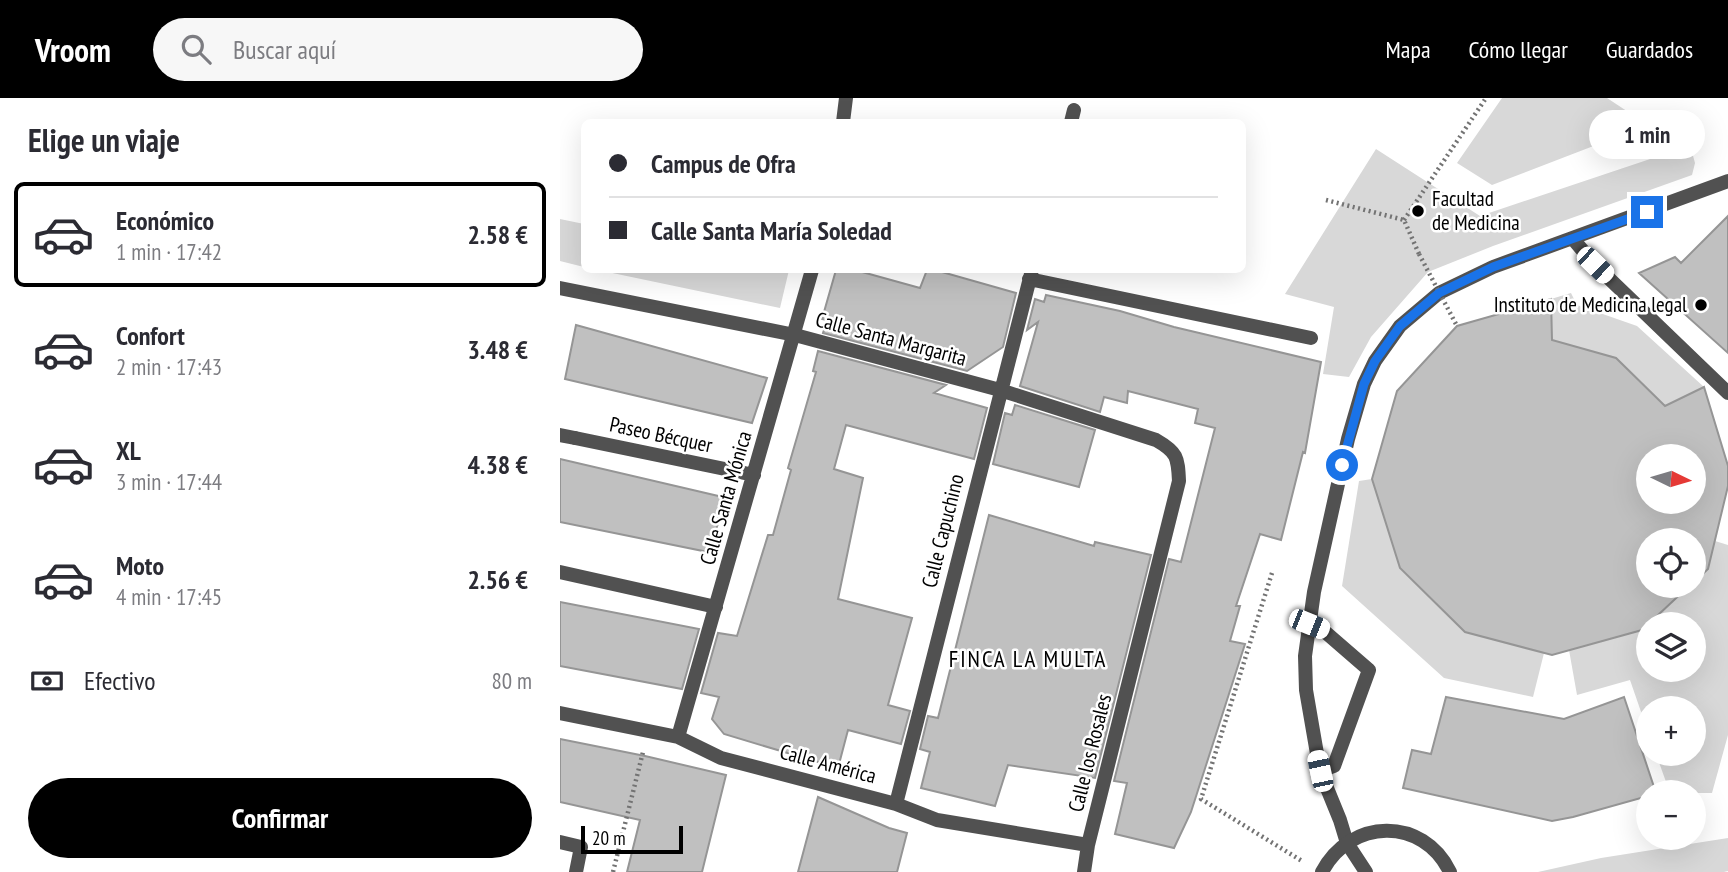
<!DOCTYPE html>
<html lang="es">
<meta charset="utf-8">
<style>
body{margin:0;font-family:"PT Sans Narrow",sans-serif;background:#f7f7f7;color:#2b2b33;height:100vh;display:flex;flex-direction:column;font-size:26px;white-space:nowrap}
*{box-sizing:border-box;margin:0}
p{font-size:23px;color:#7c7c81}
.icon{flex:none;width:38px;height:38px;fill:none;stroke:currentColor;stroke-width:2;stroke-linecap:round;stroke-linejoin:round}
.map{position:relative;flex:1;overflow:hidden}
.side{display:flex;flex-direction:column;background:#fff;width:560px}
.side>*{flex:none}
.guide{position:absolute;left:21px;top:21px;width:665px;height:154px;border-radius:10px;box-shadow:0 7px 28px #0002;display:grid;align-content:center;height:154px;padding:0 28px;background:#fff}
.needle{width:46px;rotate:95deg}
.buttons{position:absolute;left:1076px;top:346px;display:grid;gap:14px}
.buttons a{display:grid;place-items:center;width:70px;height:70px;border-radius:50%;background:#fff;box-shadow:0 7px 28px #0002;font-size:35px}
.scale{position:absolute;left:21px;bottom:18px;width:102px;box-sizing:border-box;padding-left:7px;border:4px solid #000;border-top:0;font-size:19px;line-height:24px;white-space:nowrap;color:#000;-webkit-text-stroke:5px #fff;paint-order:stroke}
.end{position:absolute;width:32px;height:32px;margin:-16px;border:9px solid #1a73e8;background:#fff;box-shadow:0 0 0 4px #fff}
.from{border-radius:50%}
.bubble{position:absolute;height:49px;border-radius:24px;background:#fff;box-shadow:0 7px 28px #0002;font-size:23px;font-weight:800;line-height:49px;text-align:center}
.car{position:absolute;width:21px;height:42px;margin:-21px -10px;border-radius:9px;box-shadow:0 0 5px 2px #0007;background:linear-gradient(#fff 24%,#345 0 40%,#fff 0 76%,#345 0 86%,#fff 0)}
.guide b{display:flex;align-items:center;gap:24px;height:66px;font-size:26px}
.guide b+b{border-top:2px solid #e1e1e2}
.guide i{width:18px;height:18px;background:#2b2b33}
ul{padding:0;list-style:none}
li{display:flex;align-items:center;gap:21px;height:105px;margin:0 14px 10px;padding:0 14px;border:4px solid transparent;border-radius:10px}
li div{flex:1}
li b{display:block;font-size:26px}
li em{font-style:normal;font-weight:800}
li.current{border-color:#000}
li>.icon{width:63px;height:63px;stroke-width:1.5}
h2{padding:0 28px;font-size:32px;line-height:84px}
.pay{display:flex;align-items:center;gap:18px;height:77px;padding:0 28px;font-size:26px}
.pay p{margin-inline-start:auto}
.primary-button{display:flex;gap:14px;margin-top:auto;padding:14px 28px}
.primary-button a{flex:1;height:80px;border-radius:42px;background:#000;color:#fff;font-size:28px;font-weight:800;line-height:80px;text-align:center}
header{display:flex;align-items:center;gap:42px;box-sizing:border-box;height:98px;padding:0 35px;background:#000;color:#fff}
header strong{font-size:33px}
nav{display:flex;gap:38px;margin-inline-start:auto;font-size:24px}
.search{width:490px;height:63px;background:#f7f7f7;display:flex;align-items:center;gap:18px;box-sizing:border-box;padding:0 24px;border-radius:38px;color:#7c7c81;font-size:26px}
main{display:flex;flex:1;min-height:0}
.map>svg:first-child{display:block}
.green{fill:#d8d8d8;fill-rule:evenodd}
.building{fill:#c0c0c0;stroke:#959595;stroke-width:2;fill-rule:evenodd}
.lines{fill:none;stroke-linecap:round;stroke-linejoin:round}
.path{stroke:#737373;stroke-width:4.5;stroke-dasharray:2 3.5;stroke-linecap:butt}
.service{stroke:#515151;stroke-width:14}
.pedestrian{stroke:#515151;stroke-width:14}
.minor{stroke:#515151;stroke-width:14}
.path-bridge{stroke:#737373;stroke-width:4.5;stroke-dasharray:2 3.5;stroke-linecap:butt}
.route{stroke:#1a73e8;stroke-width:9}
.poi-dot{fill:#000;stroke:#fff;stroke-width:2.5}
.labels{text-anchor:middle;stroke-width:5;stroke-linejoin:round;paint-order:stroke}
.poi-label{font-size:21px;fill:#000;stroke:#fff;text-anchor:start}
.street-label{font-size:21px;fill:#000;stroke:#fff}
.neighbourhood-label{font-size:23px;letter-spacing:2px;fill:#000;stroke:#fff}
</style>
<header>
<strong>Vroom</strong>
<div class="search"><svg class="icon" aria-label="search" viewBox="0 0 24 24"><circle cx="10" cy="10" r="6"/><path d="M15 15l6 6"/></svg>Buscar aquí</div>
<nav><a>Mapa</a><a>Cómo llegar</a><a>Guardados</a></nav>
</header>
<main>
<section class="side">
<h2>Elige un viaje</h2>
<ul>
<li class="current"><svg class="icon" aria-label="car" viewBox="0 0 24 24"><path d="M5 17H2v-5l4-1 3-4h7l3 4 3 1v5h-3M9 17h6M6 11h13"/><circle cx="7" cy="17" r="2"/><circle cx="17" cy="17" r="2"/></svg><div><b>Económico</b><p>1 min · 17:42</p></div><em>2.58 €</em></li>
<li><svg class="icon" aria-label="car" viewBox="0 0 24 24"><path d="M5 17H2v-5l4-1 3-4h7l3 4 3 1v5h-3M9 17h6M6 11h13"/><circle cx="7" cy="17" r="2"/><circle cx="17" cy="17" r="2"/></svg><div><b>Confort</b><p>2 min · 17:43</p></div><em>3.48 €</em></li>
<li><svg class="icon" aria-label="car" viewBox="0 0 24 24"><path d="M5 17H2v-5l4-1 3-4h7l3 4 3 1v5h-3M9 17h6M6 11h13"/><circle cx="7" cy="17" r="2"/><circle cx="17" cy="17" r="2"/></svg><div><b>XL</b><p>3 min · 17:44</p></div><em>4.38 €</em></li>
<li><svg class="icon" aria-label="car" viewBox="0 0 24 24"><path d="M5 17H2v-5l4-1 3-4h7l3 4 3 1v5h-3M9 17h6M6 11h13"/><circle cx="7" cy="17" r="2"/><circle cx="17" cy="17" r="2"/></svg><div><b>Moto</b><p>4 min · 17:45</p></div><em>2.56 €</em></li>
</ul>
<div class="pay"><svg class="icon" aria-label="cash" viewBox="0 0 24 24"><path d="M3 7h18v10H3z"/><circle cx="12" cy="12" r="2"/></svg>Efectivo<p>80 m</p></div>
<div class="primary-button"><a>Confirmar</a></div>
</section>
<div class="map">
<svg width="1168" height="774" viewBox="0 0 1168 774">
<rect width="100%" height="100%" fill="#fff"/>
<!-- green -->
<path class="green" d="M942,0H1047L1088,27L932,87L897,65Z
M1123,50L1132,54L1135,65L1132,77L933,148L868,174L811,239L789,279L763,276L774,209L725,196L816,51L920,118Z
M0,121L24,126V169L0,163Z
M38,172H229L220,210Z
M1011,195L1017,207L1077,228L1144,289L1105,308L1051,259L992,242L991,201Z
M812,381L840,471L905,534L984,555L973,599L884,580L782,488L799,383Z
M1155,443L1168,447V637L1152,695H1110L1096,656H1134V611H1088V634L1070,582L1017,597L1009,552L1082,532L1129,488H1134V484L1148,471ZM1088,527H1134V572H1088Z
M1168,740V773L1164,774H978L1041,760Z"/>
<!-- building -->
<path class="building" d="M1168,118V255L1079,175L1115,159L1121,165Z
M276,172H295L360,190L367,172H375L456,195L443,249L407,273L263,235L267,222L262,221Z
M486,197L560,213L614,229L761,264L745,355L743,354L721,442L700,436L676,508H680L670,543L685,546L631,714L614,750L555,736L567,685L554,683L609,461L621,464L655,330L635,325L638,311L568,293L567,305L544,299L540,314L460,288L478,224L467,232L475,201L484,204Z
M991,201L992,242L1056,260L1105,308L1144,289L1168,368V388L1148,471L1134,484V443H1088V488H1129L1082,532L992,557L905,534L840,470L812,381L837,293L897,228ZM1088,359H1134V404H1088Z
M16,227L207,280L192,325L5,281Z
M258,253L386,287L374,295L427,310L414,361L286,327L274,371L303,380L278,501L352,520L328,607L350,613L341,646L288,632L278,670L164,636L152,621L159,599L141,595L158,535L177,538L208,437H213L231,372L228,370L256,274L253,273Z
M455,307L535,332L519,389L433,366L445,315L452,317Z
M0,361L167,400L148,454L0,424Z
M429,417L534,448L535,444L591,457L535,680L448,667L435,708L361,690L370,654L360,651L368,618L378,620Z
M0,504L139,531L122,591L0,568Z
M886,599L1004,621L1064,599L1096,695H1088V698L1013,719L992,723L843,690L852,652L871,656Z
M0,641L85,658L166,677L142,774H67L80,722L0,704Z
M258,699L329,730L347,735L337,774H238Z"/>
<g class="lines">
<!-- path -->
<path class="path" d="M766,102L844,122L859,156
M844,122L926,0
M712,475L641,701L742,763
M53,774L83,654"/>
<!-- service -->
<path class="service" d="M1013,141L1035,167L1168,295
M749,526L764,533L809,572L774,668L760,673
M787,745L780,722L760,673L746,592L745,558L754,494L788,341L804,286L815,263L840,228L879,195L933,169L1168,83"/>
<!-- pedestrian -->
<path class="pedestrian" d="M0,337L15,340"/>
<!-- minor -->
<path class="minor" d="M283,24L286,0
M511,24L514,12
M469,181L751,240
M0,190L235,237L440,292L596,342C617,354 618,359 619,383L528,747L524,774
M15,340L194,377
M0,474L156,509
M0,615L118,639L161,660L336,706L377,722L528,747
M118,639L252,172
M336,706L472,172
M0,744L21,749L16,774
M787,745L806,774
M762,774C790,720 863,718 890,774"/>
<!-- path-bridge -->
<path class="path-bridge" d="M859,156L897,228"/>
</g>
<g class="lines">
<!-- route -->
<path class="route" d="M782,367L804,286L815,263L840,228L879,195L933,169L1087,114"/>
</g>
<!-- markers -->
<g class="poi-dot">
<circle cx="858" cy="113" r="7"/>
<circle cx="1141" cy="207" r="7"/>
</g>
<g class="labels">
<!-- poi labels -->
<g class="poi-label">
<text x="872" y="108">Facultad<tspan x="872" dy="24">de Medicina</tspan></text>
<text x="1127" y="214" text-anchor="end">Instituto de Medicina legal</text>
</g>
<!-- street labels -->
<g class="street-label">
<text transform="translate(331 241) rotate(15)" y="7">Calle Santa Margarita</text>
<text transform="translate(101 337) rotate(12)" y="7">Paseo Bécquer</text>
<text transform="translate(166 400) rotate(-74)" y="7">Calle Santa Mónica</text>
<text transform="translate(383 433) rotate(-76)" y="7">Calle Capuchino</text>
<text transform="translate(530 655) rotate(-76)" y="7">Calle los Rosales</text>
<text transform="translate(268 666) rotate(15)" y="7">Calle América</text>
</g>
<!-- neighbourhood labels -->
<g class="neighbourhood-label">
<text x="468" y="569">FINCA LA MULTA</text>
</g>
</g>
</svg>
<div class="buttons">
<a><svg class="needle" viewBox="-14 -14 28 28"><path d="M0-13l5 13h-10z" fill="#e53935"/><path d="M0 13l5-13h-10z" fill="#7c7c81"/></svg></a>
<a><svg class="icon" aria-label="locate" viewBox="0 0 24 24"><circle cx="12" cy="12" r="6"/><path d="M12 2v4M12 18v4M2 12h4M18 12h4"/></svg></a>
<a><svg class="icon" aria-label="layers" viewBox="0 0 24 24"><path d="M12 4l9 5-9 5-9-5zM3 14l9 5 9-5"/></svg></a>
<a>+</a>
<a>−</a>
</div>
<div class="scale">20 m</div>
<i class="end from" style="left:782px;top:367px"></i>
<i class="end" style="left:1087px;top:114px"></i>
<div class="bubble" style="left:1029px;top:12px;width:116px">1 min</div>
<i class="car" style="left:1035px;top:167px;rotate:134deg"></i>
<i class="car" style="left:749px;top:526px;rotate:112deg"></i>
<i class="car" style="left:760px;top:673px;rotate:348deg"></i>
<div class="guide">
<b><i class="from"></i>Campus de Ofra</b>
<b><i></i>Calle Santa María Soledad</b>
</div>
</div>
</main>
